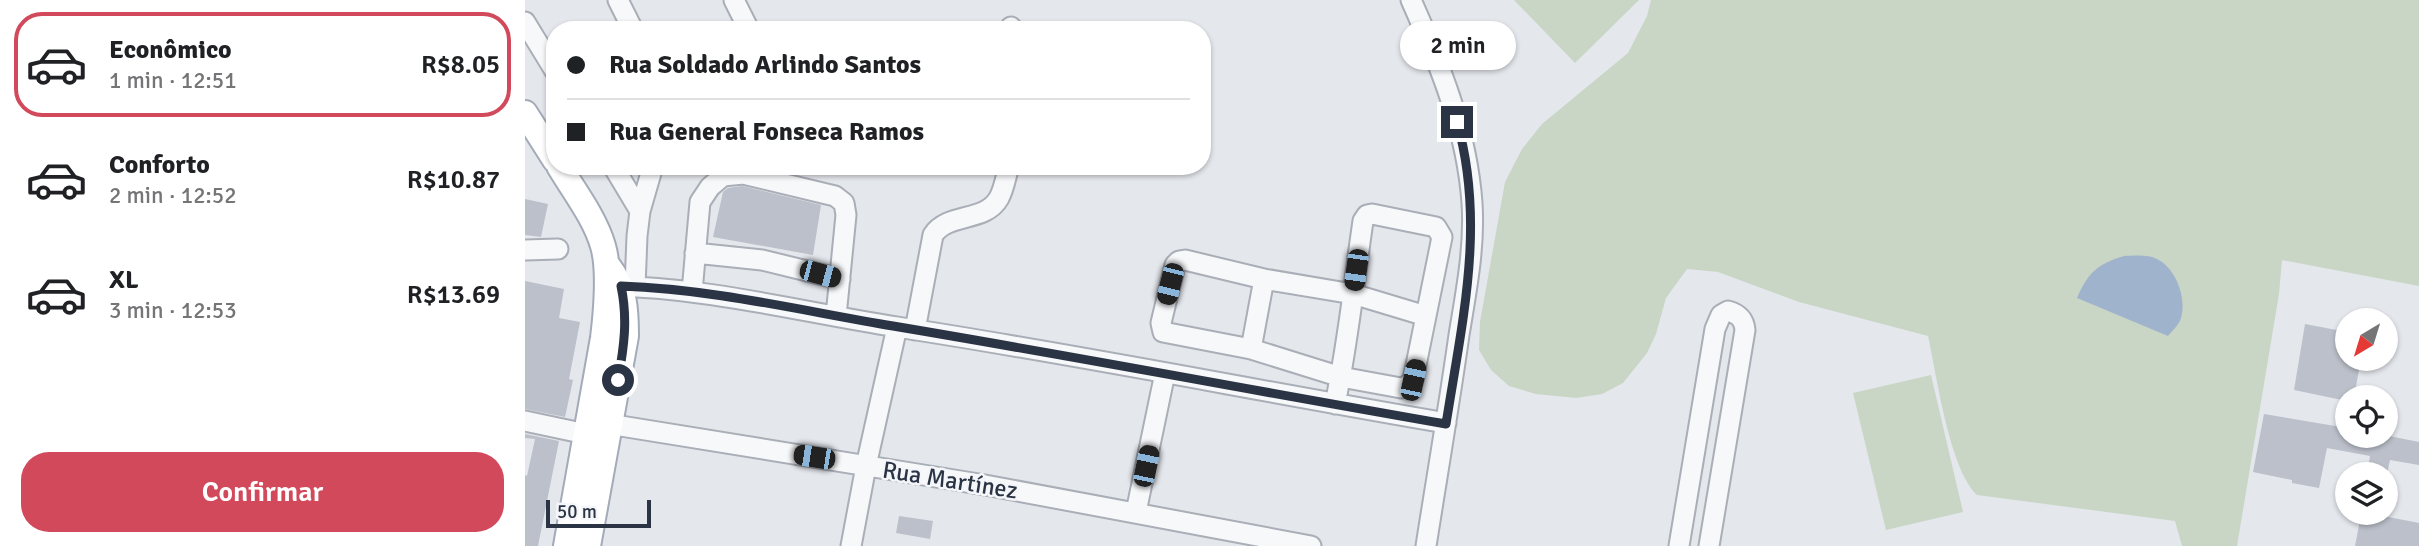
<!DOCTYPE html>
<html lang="pt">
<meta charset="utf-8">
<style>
body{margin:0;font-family:Signika,sans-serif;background:#f2f2f2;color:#202124;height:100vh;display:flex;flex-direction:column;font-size:26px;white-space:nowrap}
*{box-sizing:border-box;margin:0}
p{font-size:23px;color:#757577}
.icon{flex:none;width:38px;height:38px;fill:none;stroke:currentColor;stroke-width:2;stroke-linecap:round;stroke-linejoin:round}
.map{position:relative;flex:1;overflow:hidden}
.sheet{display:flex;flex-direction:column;background:#fff;width:525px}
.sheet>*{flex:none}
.hud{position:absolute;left:21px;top:21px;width:665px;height:154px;border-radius:28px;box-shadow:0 2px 5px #0004;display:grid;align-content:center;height:154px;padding:0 21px;background:#fff}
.needle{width:46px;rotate:218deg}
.controls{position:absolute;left:1810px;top:308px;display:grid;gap:14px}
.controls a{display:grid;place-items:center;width:63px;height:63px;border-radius:50%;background:#fff;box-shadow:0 2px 5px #0004;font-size:35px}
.scale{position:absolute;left:21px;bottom:18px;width:105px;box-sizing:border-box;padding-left:7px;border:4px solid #2b3445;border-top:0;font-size:19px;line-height:24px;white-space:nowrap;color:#2b3445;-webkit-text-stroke:5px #f4f6f9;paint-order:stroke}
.end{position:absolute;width:32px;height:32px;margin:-16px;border:9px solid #2b3445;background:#fff;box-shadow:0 0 0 4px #fff}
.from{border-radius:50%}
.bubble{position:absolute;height:49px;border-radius:24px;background:#fff;box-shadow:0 2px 5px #0004;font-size:23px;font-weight:600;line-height:49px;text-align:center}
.car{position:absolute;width:21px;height:42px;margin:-21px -10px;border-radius:9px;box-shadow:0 0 5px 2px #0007;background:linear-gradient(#222 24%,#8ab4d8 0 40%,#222 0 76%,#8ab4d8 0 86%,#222 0)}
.hud b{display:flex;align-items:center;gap:24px;height:66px;font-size:26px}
.hud b+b{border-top:2px solid #e0e0e0}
.hud i{width:18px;height:18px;background:#202124}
ul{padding:12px 0 0;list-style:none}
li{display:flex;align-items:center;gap:21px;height:105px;margin:0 14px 10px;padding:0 7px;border:4px solid transparent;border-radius:28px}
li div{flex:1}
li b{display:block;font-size:26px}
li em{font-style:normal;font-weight:600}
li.active{border-color:#d1495b}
li>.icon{width:63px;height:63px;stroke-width:1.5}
.primary-button{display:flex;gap:14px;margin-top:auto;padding:14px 21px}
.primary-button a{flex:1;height:80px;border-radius:28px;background:#d1495b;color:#fff;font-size:28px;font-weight:600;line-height:80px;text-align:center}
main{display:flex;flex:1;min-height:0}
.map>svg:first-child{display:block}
.green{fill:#c9d6c5}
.water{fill:#9fb4cc}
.building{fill:#bbc0ca}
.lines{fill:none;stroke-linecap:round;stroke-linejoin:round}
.minor-casing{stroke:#a9aeb7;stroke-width:23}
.major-casing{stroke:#a3abb8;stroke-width:28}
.minor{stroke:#f7f8fa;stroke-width:19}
.major{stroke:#fff;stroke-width:24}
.route{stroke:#2b3445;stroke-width:9}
.labels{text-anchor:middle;stroke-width:5;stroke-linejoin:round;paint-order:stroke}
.street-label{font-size:24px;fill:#2b3445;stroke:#f4f6f9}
</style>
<main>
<section class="sheet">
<ul>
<li class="active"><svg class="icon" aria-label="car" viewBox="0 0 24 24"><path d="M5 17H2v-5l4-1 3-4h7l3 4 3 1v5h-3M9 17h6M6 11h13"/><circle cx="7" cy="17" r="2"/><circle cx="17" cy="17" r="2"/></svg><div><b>Econômico</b><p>1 min · 12:51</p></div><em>R$8.05</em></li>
<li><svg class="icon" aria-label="car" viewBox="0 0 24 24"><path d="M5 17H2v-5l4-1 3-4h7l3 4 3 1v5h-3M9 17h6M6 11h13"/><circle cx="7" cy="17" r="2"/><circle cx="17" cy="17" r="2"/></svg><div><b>Conforto</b><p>2 min · 12:52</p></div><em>R$10.87</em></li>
<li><svg class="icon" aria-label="car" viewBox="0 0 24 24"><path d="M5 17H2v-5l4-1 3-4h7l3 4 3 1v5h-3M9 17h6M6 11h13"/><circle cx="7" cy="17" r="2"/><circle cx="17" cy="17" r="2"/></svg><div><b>XL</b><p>3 min · 12:53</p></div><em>R$13.69</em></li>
</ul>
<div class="primary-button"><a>Confirmar</a></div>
</section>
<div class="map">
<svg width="1894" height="546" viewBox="0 0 1894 546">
<rect width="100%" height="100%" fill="#e4e7ec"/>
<!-- green -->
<path class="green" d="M989,0H1114L1050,63Z
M1126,0H1894V286L1757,260L1754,294L1712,546H1657L1650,521L1452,495C1424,468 1412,376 1403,336L1274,302L1193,272L1162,269L1141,298L1131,334L1122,353L1098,383L1077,394L1051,398L1011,394L984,386L966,370L954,350L955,322L980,182L997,149L1017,124L1103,53L1122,16Z
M1406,375L1438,512L1361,530L1328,393Z"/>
<!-- water -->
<path class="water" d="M1599,256C1609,256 1623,254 1632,259C1651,268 1662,299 1656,318C1654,325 1647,331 1643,336L1552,298C1563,273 1572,264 1599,256Z"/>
<!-- building -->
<path class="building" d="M217,186L296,205L288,255L188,237L198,192L203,188Z
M0,199L23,204L16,237L0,235Z
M0,281L39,289L34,318L55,322L44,379L48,380L40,417L0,409Z
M1780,324L1822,332V359H1836L1829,397H1822V401L1769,390Z
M1739,414L1822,428V436H1864L1894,442V465L1865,460L1862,474H1842L1845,456L1802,448L1794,488L1767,483V480L1728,472Z
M0,434L34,441L13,546H0V475L2,476L10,439L0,438Z
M1836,515L1852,519L1853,515L1894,523V546H1830Z
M374,516L408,521L405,539L371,533Z"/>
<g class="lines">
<!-- minor casing -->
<g class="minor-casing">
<path id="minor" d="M93,0L108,30
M209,0L224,30
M886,0C915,65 942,131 947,203C950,247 941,292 934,335C924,406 912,476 901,546
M0,22L30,71
M486,27L487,30
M88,166L115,211
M0,250L33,249
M170,253L237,260L315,279
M84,286C181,287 276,312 372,327C556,355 738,392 921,423
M110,287L112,236L115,211L128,166
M167,292L175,202L185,187L198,176L218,174L310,196L319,203L321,215L311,316
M390,330L408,235C423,212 460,223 474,198C479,189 481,176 484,166
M726,349L739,279
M810,404C823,344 829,282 838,221L842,215L847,214L911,227L917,237L888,380L882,386L876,388L816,377L726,349L638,332L636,323L650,265L654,261L660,260L739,279L828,294L901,316
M0,421L61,434
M71,422L460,485L786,546
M611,512L640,373
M326,546L341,466L372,327
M1154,546L1190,329L1196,315L1203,311C1214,314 1219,319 1220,330L1184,546"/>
</g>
<!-- major casing -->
<g class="major-casing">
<path id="major" d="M0,113L30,160
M34,166C49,191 70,218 78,246C85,269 81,314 78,338L41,546
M63,546L101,336C101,310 100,288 84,267"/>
</g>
<!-- minor -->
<use href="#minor" class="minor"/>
<!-- major -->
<use href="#major" class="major"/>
</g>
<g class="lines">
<!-- route -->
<path class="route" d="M93,380C99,347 103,319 96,286C188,289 278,311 368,326C553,357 737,392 921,424C937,322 961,224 932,122"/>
</g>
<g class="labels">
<!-- street labels -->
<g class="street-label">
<text transform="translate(425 480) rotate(9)" y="8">Rua Martínez</text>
</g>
</g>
</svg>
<div class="controls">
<a><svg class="needle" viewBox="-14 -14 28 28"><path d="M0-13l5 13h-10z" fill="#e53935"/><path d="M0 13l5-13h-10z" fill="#757577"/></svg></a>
<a><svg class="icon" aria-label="locate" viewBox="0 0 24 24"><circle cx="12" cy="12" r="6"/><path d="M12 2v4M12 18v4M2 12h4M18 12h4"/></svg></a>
<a><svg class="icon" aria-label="layers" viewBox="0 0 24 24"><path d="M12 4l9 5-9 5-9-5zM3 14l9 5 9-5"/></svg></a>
</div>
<div class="scale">50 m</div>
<i class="end from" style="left:93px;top:380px"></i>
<i class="end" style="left:932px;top:122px"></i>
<div class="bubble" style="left:875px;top:21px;width:116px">2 min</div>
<i class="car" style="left:831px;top:270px;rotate:188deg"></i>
<i class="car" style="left:295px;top:274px;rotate:105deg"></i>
<i class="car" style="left:645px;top:284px;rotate:194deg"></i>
<i class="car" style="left:888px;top:380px;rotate:12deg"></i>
<i class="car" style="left:289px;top:457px;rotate:279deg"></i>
<i class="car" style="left:621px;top:466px;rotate:12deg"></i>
<div class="hud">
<b><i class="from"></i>Rua Soldado Arlindo Santos</b>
<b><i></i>Rua General Fonseca Ramos</b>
</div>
</div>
</main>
